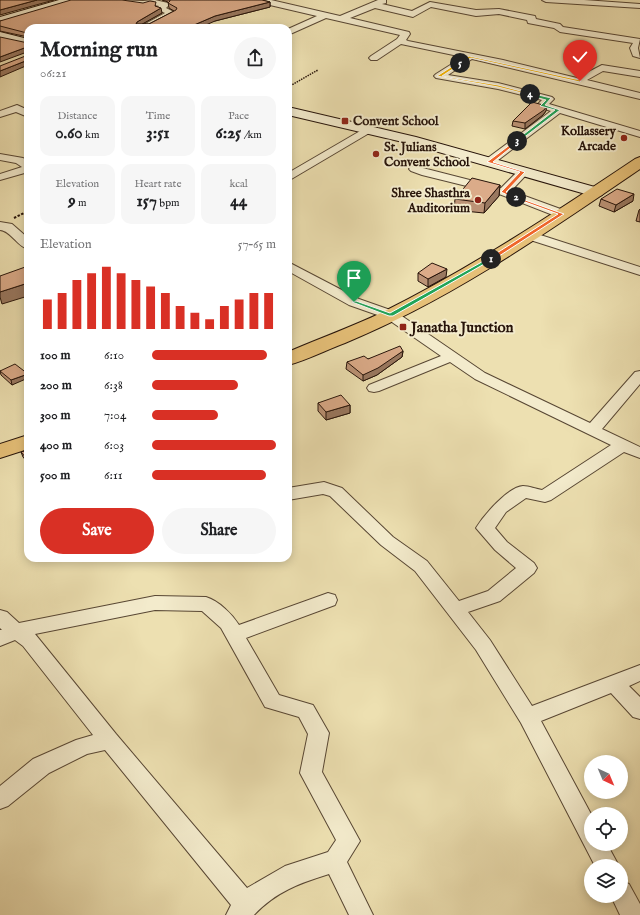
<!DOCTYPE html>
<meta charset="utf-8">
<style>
body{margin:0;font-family:"IM FELL English",serif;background:#f6f6f6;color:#202124;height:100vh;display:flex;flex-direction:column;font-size:15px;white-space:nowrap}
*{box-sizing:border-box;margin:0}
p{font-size:13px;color:#757577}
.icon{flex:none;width:22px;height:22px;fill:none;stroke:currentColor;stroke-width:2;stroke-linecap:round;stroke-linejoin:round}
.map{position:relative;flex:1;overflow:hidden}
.sheet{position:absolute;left:24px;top:24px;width:268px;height:538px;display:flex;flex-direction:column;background:#fff;border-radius:12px;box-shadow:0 2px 10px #0003}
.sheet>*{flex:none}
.needle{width:26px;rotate:136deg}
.buttons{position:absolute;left:584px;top:755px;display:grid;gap:8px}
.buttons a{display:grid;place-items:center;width:44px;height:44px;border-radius:50%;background:#fff;box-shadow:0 2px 10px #0003;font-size:20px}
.pin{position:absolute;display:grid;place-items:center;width:34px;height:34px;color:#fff;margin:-41px -17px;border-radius:50% 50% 50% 0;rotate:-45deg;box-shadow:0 0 4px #0007}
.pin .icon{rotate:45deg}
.km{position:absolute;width:20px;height:20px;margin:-10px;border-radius:50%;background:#222;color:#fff;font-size:11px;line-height:20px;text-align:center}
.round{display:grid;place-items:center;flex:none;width:42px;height:42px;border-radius:21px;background:#f6f6f6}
.overview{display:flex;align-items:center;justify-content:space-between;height:68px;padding:0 16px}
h1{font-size:22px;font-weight:800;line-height:30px}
.stats{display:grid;grid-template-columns:repeat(3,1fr);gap:6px;height:68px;padding:4px 16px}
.stats div{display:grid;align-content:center;border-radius:10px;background:#f6f6f6;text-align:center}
.stats b{font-size:17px;font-weight:800}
.stats small{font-size:11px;font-weight:400}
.stats p{font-size:11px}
.chart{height:112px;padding:8px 16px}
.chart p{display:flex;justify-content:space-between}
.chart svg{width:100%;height:72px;margin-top:4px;stroke:#d93025;stroke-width:6}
.button{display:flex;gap:8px;margin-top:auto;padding:8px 16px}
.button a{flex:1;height:46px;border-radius:24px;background:#d93025;color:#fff;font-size:16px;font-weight:800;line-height:46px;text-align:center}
.button a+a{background:#f6f6f6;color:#202124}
ul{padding:0 16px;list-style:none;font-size:13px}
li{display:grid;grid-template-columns:64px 48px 1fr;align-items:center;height:30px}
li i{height:10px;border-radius:5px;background:#d93025}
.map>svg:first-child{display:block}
</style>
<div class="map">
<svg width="640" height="915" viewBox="0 0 640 915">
<rect width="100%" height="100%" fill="#ede0b1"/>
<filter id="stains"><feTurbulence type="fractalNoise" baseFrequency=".005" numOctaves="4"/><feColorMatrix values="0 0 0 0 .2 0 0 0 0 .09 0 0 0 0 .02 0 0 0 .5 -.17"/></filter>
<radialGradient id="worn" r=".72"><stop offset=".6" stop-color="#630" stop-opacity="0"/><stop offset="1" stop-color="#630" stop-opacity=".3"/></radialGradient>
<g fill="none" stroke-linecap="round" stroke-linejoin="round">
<!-- street casing -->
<g stroke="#584734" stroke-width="2">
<path id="street" d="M110,0L143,1L155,0L168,3L169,5L166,8L176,13L149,28H138L165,13L156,9L159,6L150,4L144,6L114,2Z
M256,0H271L340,16L378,0H386V3L382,4L412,11L430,2L476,10L499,9L535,16L536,19L560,24L563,27L640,39L638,48L640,58L633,56L630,48L633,43L560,32L554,28L528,23L527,20L499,14L476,16L431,7L413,17L375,8L350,18L409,32L410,34L406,40L408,41L503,60L577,78L602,65L640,71V77L603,71L587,80L640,93V99L472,59L448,75L498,83L552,97L554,99L549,104L640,131V137L560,113L493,164H485L484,162L485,160L551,111L538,107L537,105L542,100L498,89L436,78L434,76L436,74L463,57L401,44L377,60H371L369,58L371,56L397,39L400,35L326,18L288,35V29L317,16L257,2Z
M542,0H584L640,4V8L546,2Z
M17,105L28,110V117L16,112L0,117V111Z
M367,127L371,128L372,130L371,132L288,181V173Z
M0,154L23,158L28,161V172L0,180V174L22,167L16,163L0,160Z
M415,166L501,188L519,170H527L529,172L527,174L511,191L566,211L568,214L566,217H558L499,194L422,175L411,171L409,169L411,167Z
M0,222L12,224L28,238V249C17,246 11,231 0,230Z
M528,231L640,267V275L524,238L522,235L524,232Z
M288,262L359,299L396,312L485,373L590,423L635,372L640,371V384L602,429L640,447V458L624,452L551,500L545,502L526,498L506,512L495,528L507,542L534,563L537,568L534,573L500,601L468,612L490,640L532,706L640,665V681L629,686L640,697V719L633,717L611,693L541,721L591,814V844H607L619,866H595L521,723L476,650L415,571L381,545L330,496L323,494L288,500V488L324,482L342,488L393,537L427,561L459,601L488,591L516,568L495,550L476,528C484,515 508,487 523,486C529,486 536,489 542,490L611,445L475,379L450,362L379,391L374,392L369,391L367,388L369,385L441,356L386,318L349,305L288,271Z
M328,593L335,595L337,600L335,605L246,638L279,695L313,705L329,733L322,772L360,841L347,862L373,915H349L329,874C300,883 275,892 254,915H226L231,905L105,750L87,754L49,773L8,806L0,809V786L33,759L76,740L93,735L23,646L15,640L0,646V630H2L0,628V610L7,612L19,623L155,596L206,597C219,601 232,614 239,625ZM155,610L202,611L221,628L265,707L299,717L308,734L300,773L336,840L328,852L285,866L247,888L116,734L35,634Z
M621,881L629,884L640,904V915H620L611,896H621Z"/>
</g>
<!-- secondary casing -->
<g stroke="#27140a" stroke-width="2">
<path id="secondary" d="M59,0H77L75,2L0,25V17Z
M0,32L28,39V47L0,40Z
M288,107L416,137L602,189L604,192L602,195L596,197L407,143L288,115Z"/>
</g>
<!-- primary casing -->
<g stroke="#27140a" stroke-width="2">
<path id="primary" d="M640,157V169C546,233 450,300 345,343C326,350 307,360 288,365V352C320,338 352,327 383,312C471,268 553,214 635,159Z
M28,435V449L0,458V444Z"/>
</g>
<!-- path-far1 -->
<path stroke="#27140a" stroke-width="1.5" stroke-dasharray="1.5 1" stroke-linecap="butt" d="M288,87L318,70"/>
<!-- path -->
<path stroke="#27140a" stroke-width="2" stroke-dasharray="2.5 1.5" stroke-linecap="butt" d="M14,218L28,211"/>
<!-- street -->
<use href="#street" fill="#f3ebcc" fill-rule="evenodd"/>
<!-- secondary -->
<use href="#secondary" fill="#f3ebcc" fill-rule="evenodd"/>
<!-- primary -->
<use href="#primary" fill="#e6c078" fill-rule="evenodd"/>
</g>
<!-- wall -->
<path fill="#bc9376" stroke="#27140a" d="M162,0H262L270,2V7L215,21L28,37L0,31V21L156,6L162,13L142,24H149L174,11L169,8L168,2Z
M546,111L543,115L525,129L512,126L513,121Z
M500,185L499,196L484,213L454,210L455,199Z
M601,199L633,201L614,212L599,206Z
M640,209V222L636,221L639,210Z
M418,273L446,277L428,287L418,281Z
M403,351L402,357L377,375L363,381L346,369L347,362L368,359Z
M0,371L28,374L12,385L1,375Z
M318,403L350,405V413L326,420L318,411Z
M28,450V463L23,457L21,452Z"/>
<!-- shaded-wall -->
<path fill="#997860" stroke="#27140a" d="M37,0H54L0,15V10Z
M270,2V7L215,21L199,28H187L215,16Z
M161,8L162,13L137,27L136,24L137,22Z
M27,47V52L0,62V57Z
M28,60V65L0,77V71Z
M547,106L546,111L543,115L525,129V123Z
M500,185L499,196L484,213L485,203Z
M634,194L633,201L614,212L616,205Z
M447,269L446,277L428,287V279Z
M28,283V296L2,304L0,297V292Z
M403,351L402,357L377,375L363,381V375Z
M28,374V378L12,385L11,380Z
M350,405V413L326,420V412Z"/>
<!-- building -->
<path fill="#dbab89" stroke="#27140a" d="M0,0H37L0,10Z
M71,0H122L143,3L150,1L156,2L155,6L161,8L137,22L136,24H149L176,10L177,8L168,3L170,1V0H262L270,2L215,16L187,28H28V42L27,33L0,26V21Z
M0,37L28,43V48L27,47L0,57Z
M28,55V60L0,71V66Z
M532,102L547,106L544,110L525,123L513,121Z
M472,178L500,185L485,203L455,199Z
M617,189L634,194L616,205L601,199Z
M432,263L447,269L428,279L418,273Z
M28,266V283L0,292V276Z
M400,346L403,351L378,368L363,375L347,362L364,356L368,359Z
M15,364L28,374L11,380L0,371Z
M341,395L350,405L326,412L318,403Z
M28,450V460L21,452Z"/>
<!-- split-1 -->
<path fill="#22a559" stroke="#fff" d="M489,258L493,259L393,316H389L352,302L356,301L390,313Z"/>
<!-- split-2 -->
<path fill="#f0652b" stroke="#fff" d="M514,196L564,214L493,260H489V258L558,214L514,198Z"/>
<!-- split-3 -->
<path fill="#f0652b" stroke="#fff" d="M515,141H519L493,162L525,172L506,192L517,196L516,199L501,192L520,172L487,162Z"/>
<!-- split-4 -->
<path fill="#22a559" stroke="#fff" d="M530,93L551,98L545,105L560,110L518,142H515V141L555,110L540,106L546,100L528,95Z"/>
<!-- split-5 -->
<path fill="#f5b400" stroke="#fff" d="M459,62L462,63L442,76L498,85L532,94L530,95L498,87L437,76Z"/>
<!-- split-6 -->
<path fill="#f5b400" stroke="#fff" d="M469,56L580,80L581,81L580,82L471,58L459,64V62Z"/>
<!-- markers -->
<g fill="#8f2418" stroke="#f3ebcc" stroke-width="1.5">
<rect x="341" y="117" width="8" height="8" rx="2"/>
<circle cx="624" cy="138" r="4"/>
<circle cx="376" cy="154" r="4"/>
<circle cx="478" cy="200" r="4"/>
<rect x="399" y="323" width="8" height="8" rx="2"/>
</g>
<g text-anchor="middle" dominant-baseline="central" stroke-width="4" stroke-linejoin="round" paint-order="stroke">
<!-- far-poi labels -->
<g font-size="13" font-weight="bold" fill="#27140a" stroke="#f3ebcc" text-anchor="start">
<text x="353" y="121">Convent School</text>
<text x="616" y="131" text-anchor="end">Kollassery<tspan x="616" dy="15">Arcade</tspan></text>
<text x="384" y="147">St. Julians<tspan x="384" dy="15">Convent School</tspan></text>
<text x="470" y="193" text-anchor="end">Shree Shasthra<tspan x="470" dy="15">Auditorium</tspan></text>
</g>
<!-- poi labels -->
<g font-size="15" font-weight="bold" fill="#27140a" stroke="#f3ebcc" text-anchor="start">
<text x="411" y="327">Janatha Junction</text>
</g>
</g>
<rect width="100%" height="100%" filter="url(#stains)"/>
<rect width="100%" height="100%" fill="url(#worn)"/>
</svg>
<div class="buttons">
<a><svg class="needle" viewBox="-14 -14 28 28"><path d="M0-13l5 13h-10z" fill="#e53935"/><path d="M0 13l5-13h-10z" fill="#757577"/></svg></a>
<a><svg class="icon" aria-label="locate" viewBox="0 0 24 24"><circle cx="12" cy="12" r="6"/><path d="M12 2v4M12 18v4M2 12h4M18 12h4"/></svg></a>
<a><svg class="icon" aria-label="layers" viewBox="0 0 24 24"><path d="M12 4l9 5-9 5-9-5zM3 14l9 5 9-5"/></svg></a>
</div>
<div class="pin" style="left:354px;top:302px;background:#1e9e55"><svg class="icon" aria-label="arrive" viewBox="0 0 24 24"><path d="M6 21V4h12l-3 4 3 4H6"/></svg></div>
<div class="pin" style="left:580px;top:81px;background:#d93025"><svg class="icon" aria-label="check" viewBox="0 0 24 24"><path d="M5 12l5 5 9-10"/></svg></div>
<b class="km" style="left:491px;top:259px">1</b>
<b class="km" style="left:516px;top:197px">2</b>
<b class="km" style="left:517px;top:141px">3</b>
<b class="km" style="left:530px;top:94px">4</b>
<b class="km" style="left:460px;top:63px">5</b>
<section class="sheet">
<div class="overview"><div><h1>Morning run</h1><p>06:21</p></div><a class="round"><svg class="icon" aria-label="share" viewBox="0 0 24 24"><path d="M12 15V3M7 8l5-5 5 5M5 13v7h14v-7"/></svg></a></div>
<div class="stats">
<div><p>Distance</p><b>0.60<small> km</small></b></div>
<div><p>Time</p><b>3:51</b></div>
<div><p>Pace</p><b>6:25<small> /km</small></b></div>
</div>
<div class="stats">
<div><p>Elevation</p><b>9<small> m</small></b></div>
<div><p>Heart rate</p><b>157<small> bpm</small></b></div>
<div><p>kcal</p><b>44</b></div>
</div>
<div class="chart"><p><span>Elevation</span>57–65 m</p>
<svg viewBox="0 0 160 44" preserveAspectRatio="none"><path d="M5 44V26M15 44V22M25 44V14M35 44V10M45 44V6M55 44V10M65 44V14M75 44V18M85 44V22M95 44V30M105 44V34M115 44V38M125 44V30M135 44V26M145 44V22M155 44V22"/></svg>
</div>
<ul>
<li><b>100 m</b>6:10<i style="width:93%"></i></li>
<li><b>200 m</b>6:38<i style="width:69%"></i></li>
<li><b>300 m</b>7:04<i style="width:53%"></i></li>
<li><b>400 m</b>6:03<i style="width:100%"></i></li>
<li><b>500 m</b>6:11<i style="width:92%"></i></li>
</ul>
<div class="button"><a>Save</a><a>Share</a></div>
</section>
</div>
